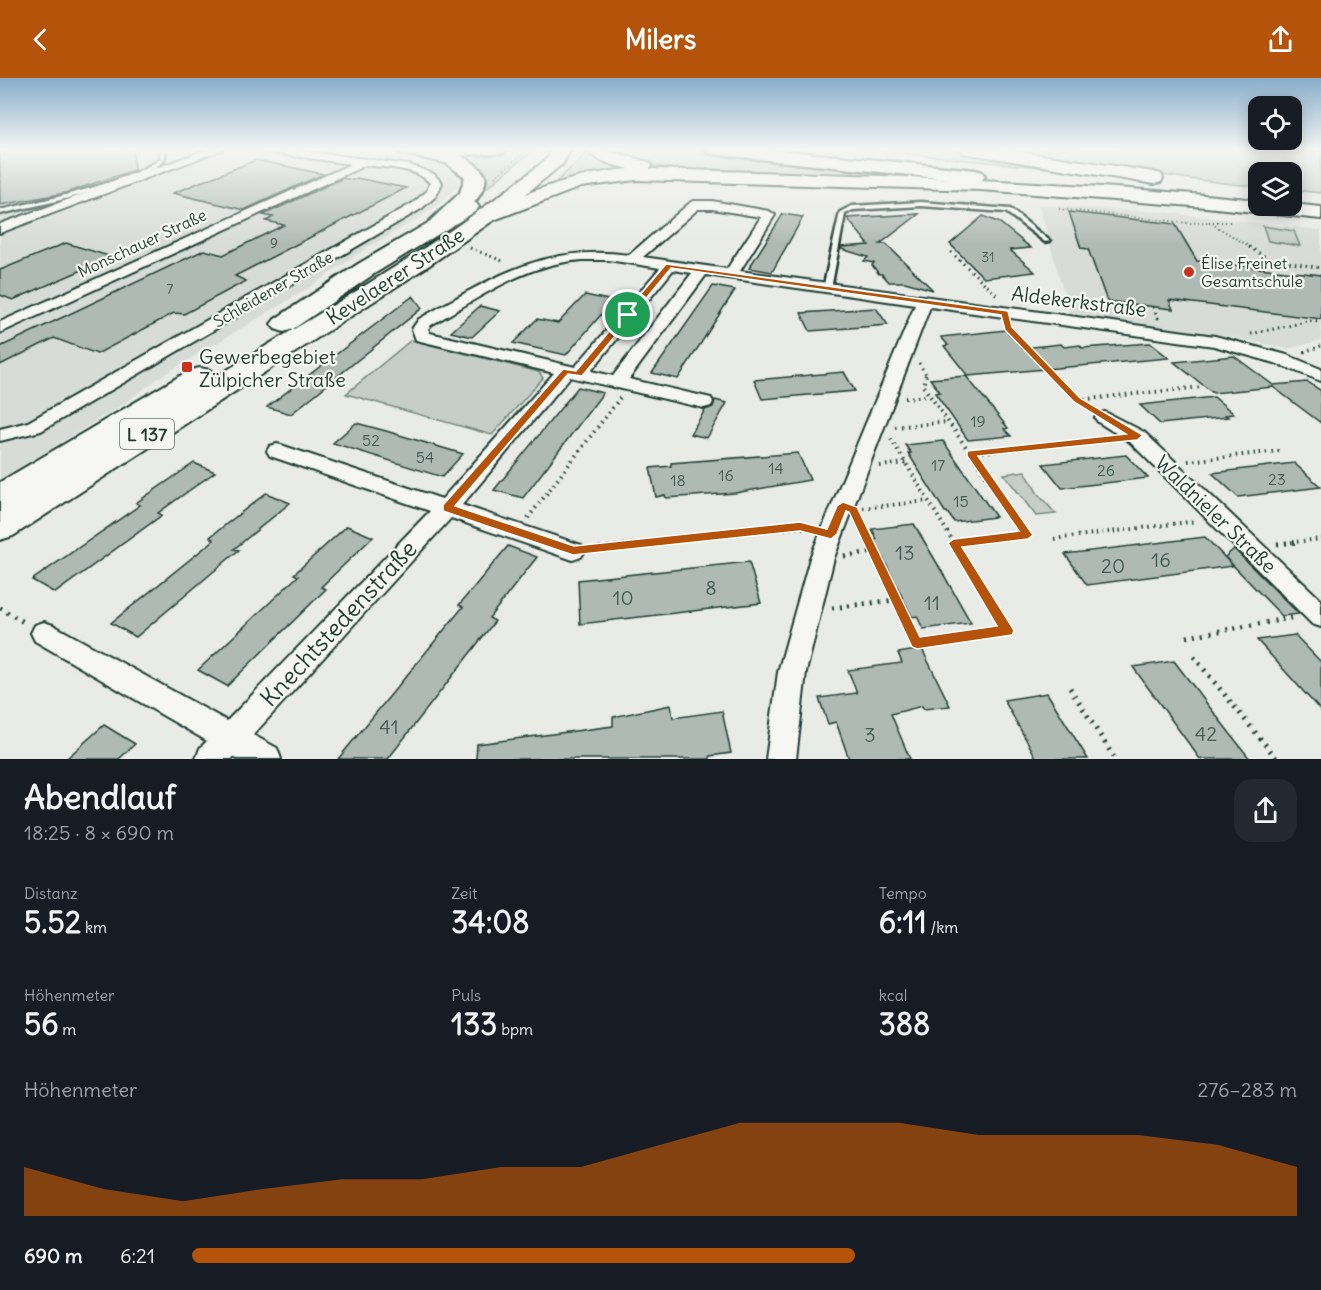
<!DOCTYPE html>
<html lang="de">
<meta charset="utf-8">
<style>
body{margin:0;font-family:Delius,sans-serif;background:#242831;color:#f1f3f6;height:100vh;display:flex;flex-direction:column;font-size:22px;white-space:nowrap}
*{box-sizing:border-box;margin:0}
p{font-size:20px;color:#9ea1a6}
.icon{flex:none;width:33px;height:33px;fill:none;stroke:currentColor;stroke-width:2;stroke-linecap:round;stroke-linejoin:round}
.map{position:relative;height:681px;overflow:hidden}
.side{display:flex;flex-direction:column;background:#171b24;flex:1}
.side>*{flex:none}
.fabs{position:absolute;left:1248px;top:18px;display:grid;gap:12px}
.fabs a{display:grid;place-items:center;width:54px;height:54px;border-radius:12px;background:#171b24;box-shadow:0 3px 15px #0003;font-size:30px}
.pin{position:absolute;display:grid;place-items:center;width:51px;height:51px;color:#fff;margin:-26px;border:3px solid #fff;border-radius:50%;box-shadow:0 2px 6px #0007}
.round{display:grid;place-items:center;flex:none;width:63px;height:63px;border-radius:18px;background:#242831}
.head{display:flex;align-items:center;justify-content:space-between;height:102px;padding:0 24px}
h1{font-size:33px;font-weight:800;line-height:45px}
.stats{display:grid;grid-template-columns:repeat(3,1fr);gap:9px;height:102px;padding:6px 24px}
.stats div{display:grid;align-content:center}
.stats b{font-size:30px;font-weight:800}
.stats small{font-size:16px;font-weight:400}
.stats p{font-size:16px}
.chart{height:168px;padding:12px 24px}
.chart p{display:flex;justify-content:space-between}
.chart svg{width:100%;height:108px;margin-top:6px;fill:#b45309;opacity:.7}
ul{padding:0 24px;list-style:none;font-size:20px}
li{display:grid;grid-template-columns:96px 72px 1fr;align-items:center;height:45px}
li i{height:15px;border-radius:8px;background:#b45309}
header{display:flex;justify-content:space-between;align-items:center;height:78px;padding:0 24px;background:#b45309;color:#fff;font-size:27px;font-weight:800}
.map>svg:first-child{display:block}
</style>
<header><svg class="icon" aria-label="back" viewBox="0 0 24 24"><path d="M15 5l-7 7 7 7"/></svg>Milers<svg class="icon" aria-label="share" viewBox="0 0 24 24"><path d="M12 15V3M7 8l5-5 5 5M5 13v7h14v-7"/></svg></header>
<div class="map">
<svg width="1321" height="681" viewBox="0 0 1321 681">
<rect width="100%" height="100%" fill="#e9ebe7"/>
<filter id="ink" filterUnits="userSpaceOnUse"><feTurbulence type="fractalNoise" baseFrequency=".0167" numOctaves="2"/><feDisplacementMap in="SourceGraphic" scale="12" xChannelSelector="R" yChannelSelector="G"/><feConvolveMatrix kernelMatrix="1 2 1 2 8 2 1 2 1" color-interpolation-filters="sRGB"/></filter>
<g filter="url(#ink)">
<!-- built -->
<path fill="#d8dcd8" d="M0,71H321L442,87L455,97L460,106L442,124L416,142L368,169L307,211L160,299L122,327L0,402Z
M1039,127L1163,134L1321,152V262L1288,271L1233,259L1070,237Z"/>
<!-- green -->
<path fill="#c7cec9" stroke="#73867e" stroke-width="1.5" d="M534,71L482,114L477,113L450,76Z
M604,71H651L932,99C881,98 830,97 780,96C721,94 657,98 604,71Z
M861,71H947L1097,95Z
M996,71H1321V115L1292,112V94H1258V109L1190,101Z
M588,74C599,88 624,90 640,94L554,106Z
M1263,148L1294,153L1300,168L1268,163Z
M411,262L539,294L543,300L492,357L346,316Z
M1025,393L1038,416L1056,436L1036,438L1004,396Z"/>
<!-- building -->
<path fill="#b0bab5" stroke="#1f3d34" stroke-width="1.5" d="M0,71H133L134,92L65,115L0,127Z
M256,82L323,96L244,132L173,115Z
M343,100L352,102L357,100L406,110L235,198L246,203L184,236L174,235L97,276L54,260L0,287V269L204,172L223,177L284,147L266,143L273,139L263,137Z
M1069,134L1175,146L1197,183L1321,197V241L1169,222L1173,231L1107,223L1088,171L1081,170Z
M783,136L803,139L772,194L749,190Z
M919,136L880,166H886L933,212L905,204H889L882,196H879L872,187L874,185L864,183L868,179L841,171V169L869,167L847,140Z
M983,138L1000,145L1031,170L1010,172L1035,194L984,200L950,166Z
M66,165L112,179L13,222L0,217V192Z
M713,208L735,212L678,301L652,295Z
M585,217L613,223L566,277L513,265L537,241L558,245Z
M413,218L422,230L291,336L267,329Z
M480,228L500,233L472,259L451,254Z
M876,230L888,247L810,253L801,235Z
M1006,252L1023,270L1061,266L1064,269L1080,267L1082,270L1150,265L1169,280L968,298L944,268L948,267L941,259Z
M1234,278L1273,307L1308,304L1321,313V345L1273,309L1213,315L1174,284Z
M844,294L855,313L762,321L754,302Z
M966,298L1008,350L1004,351L1011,358L968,362L935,315L940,314L930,301Z
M578,309L603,315L523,420L494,412Z
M1214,319L1234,336L1225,337L1228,339L1160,346L1140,327Z
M715,322L727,325L707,360L690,356L705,332L713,329Z
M356,345L386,353L463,376L442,399L333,365Z
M943,363L968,399L996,439L954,444L947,434H945L908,375H911L905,367Z
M798,375L810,402L735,415L666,420L665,417L656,419L650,390L671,388V385Z
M1126,377L1148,400L1062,410L1043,386Z
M194,385L215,394L158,435L162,437L55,515L32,502L140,427L136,425Z
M1294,385L1321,409L1238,419L1212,395Z
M266,415L290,425L234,471L239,472L136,559L111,545L214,462L210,459Z
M914,446L941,492L971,545L923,551L917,538L912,539L874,462L877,461L872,451Z
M347,448L373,459L321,509L326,511L227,608L198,592L298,498L294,496Z
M1205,459L1233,488L1087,507L1065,476Z
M508,468L537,479L489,540L495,543L388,681H338L463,529L459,527Z
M1234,471L1299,536L1282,538L1225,479Z
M749,484L761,525L580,546L578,502Z
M1295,557L1321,584V633L1257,562Z
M922,571L950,628L924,631L922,628L891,636L910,681H849L836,644L828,646L819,620L857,615L848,592L902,585L898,575Z
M1174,583L1194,609L1250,681H1200L1133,589Z
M1047,615L1065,644L1088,681H1037L1004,622Z
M671,627L673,640L722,633L731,675L710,678V681H476L477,666L613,648V639Z
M104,647L135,666L119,681H66Z"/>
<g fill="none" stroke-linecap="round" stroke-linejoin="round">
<!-- service casing -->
<g stroke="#1f3d34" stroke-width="5">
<path id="service" d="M161,71H165C166,76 166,80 162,84C154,92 140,96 129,101C88,117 44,126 0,136V132C35,124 70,117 104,106C124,99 143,93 160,81Z
M921,124L1010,131L1050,163L1045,164L1006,134L921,128L853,132L845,136L831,211L829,212H825L823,211L840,134L852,128Z"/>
</g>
<!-- minor casing -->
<g stroke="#1f3d34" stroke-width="4">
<path id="minor" d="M209,71H224L0,155V146Z
M261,71H289L410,87L434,96L442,105L436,118L421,131L41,353L0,363V351L28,344L413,125L427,113L430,105C416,89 385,90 366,87L0,255V244L351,86L266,74Z
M695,123H712L769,133L775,137L740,193L1215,258L1287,277L1321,291V303L1275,285L1214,268L930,229L834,480L806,594L796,681H766L778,594L810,480L915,227L706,197L629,301L711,320L713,324L711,328L704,330L570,299L462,427L581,467L585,473L581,479L573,482L451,440L253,657L277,670L281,681H237L233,679L232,681H196L200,670L207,663L35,563L31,555L35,547L44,544L53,547L227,643L430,433L270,378L267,373L270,368L277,366L284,368L442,421L554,295L416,262L412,251L419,241C490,201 544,165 629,177L691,124ZM698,131H712L761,139L727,191L643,179ZM583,182H608L660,190L575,289L430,255L428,251L431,247C479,220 526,185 583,182ZM673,192L692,195L613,298L591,293Z
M1105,334L1144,354L1321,522V549L1312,546L1130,364L1098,344L1095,340L1098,336Z"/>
</g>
<!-- primary casing -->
<g stroke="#1f3d34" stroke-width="4">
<path id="primary" d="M555,78L561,79L564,83L561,87L498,139L431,186L13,458L0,462V404L190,292L200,290L210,292L214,298L211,302C326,230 445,165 549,79Z
M469,123L476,125L479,129L476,133L374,196L293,251L284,254L275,251L271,246L275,241L358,186L462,125Z"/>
</g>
<!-- trunk casing -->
<g stroke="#1f3d34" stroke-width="4">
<path id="trunk" d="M585,71C608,70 628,79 649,84L652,88L650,91C853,97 1056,101 1258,122V128H1292V126L1321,129V141L1206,129L981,112L636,102L581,109L486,145L479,143L476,139L479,135C528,114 576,95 630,91C616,88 595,83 585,71Z
M960,71H1002L1154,94L1161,96L1163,100L1161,104L1154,106L969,76L963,75Z"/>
</g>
<!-- motorway casing -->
<g stroke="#1f3d34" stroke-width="5">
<path id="motorway" d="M396,71H506L503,75L459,77C467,81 481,88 485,98C489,113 459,144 446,149C441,151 437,150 432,149L429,144L460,115L465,99L446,85L399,75Z
M552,71H570L562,87H548L546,83Z
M705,71H766L975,92L982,94L985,98L982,102L975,104L714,76L708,75Z"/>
</g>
<!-- path-far3 -->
<path stroke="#1f3d34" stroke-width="2" stroke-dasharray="1 3" stroke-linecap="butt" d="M495,99L528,71
M1059,131L1189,145L1209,144
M1230,144H1209L1252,170"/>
<!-- path-far2 -->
<path stroke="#1f3d34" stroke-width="3" stroke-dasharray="1.5 4" stroke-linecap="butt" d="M1249,169L1269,181L1321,190
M470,170L505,184
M951,174L997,217
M1153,229L1158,240L1155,239
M1008,249L1055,298
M1251,256L1310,243L1321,244
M1304,274L1321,268
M919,285L927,298"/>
<!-- path-far1 -->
<path stroke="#1f3d34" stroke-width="4" stroke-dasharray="1.5 4.5" stroke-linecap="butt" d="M926,297L923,308L1028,457L954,465
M1053,297L1077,322L1092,331
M905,320L929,318
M1078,322L1202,309
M895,349L947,344
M891,361L954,465
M971,375L1107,362
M1188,383L1279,373
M880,388L906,385
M863,430L928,423
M528,440L620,320
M858,442L869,465
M1054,461L1196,443
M647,465L800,449L813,452
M1285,465L1321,461"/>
<!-- path -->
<path stroke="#1f3d34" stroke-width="5" stroke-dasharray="2 6" stroke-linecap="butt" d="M868,464L917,565L1007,553L953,464
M954,465L967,464
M1277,466L1298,464
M591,471L661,464
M844,478L873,474
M0,530L27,546
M832,530L896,522
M1187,559L1291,540
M1194,579L1277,681
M1070,610L1115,681"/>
<!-- service -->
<use href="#service" fill="#f6f6f2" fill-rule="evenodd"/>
<!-- minor -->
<use href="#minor" fill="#f6f6f2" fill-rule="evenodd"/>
<!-- primary -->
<use href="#primary" fill="#f6f6f2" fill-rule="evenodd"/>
<!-- trunk -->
<use href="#trunk" fill="#f6f6f2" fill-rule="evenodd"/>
<!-- motorway -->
<use href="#motorway" fill="#f6f6f2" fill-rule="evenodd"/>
</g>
</g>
<!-- sky -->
<linearGradient id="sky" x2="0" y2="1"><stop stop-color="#88aecb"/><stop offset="0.43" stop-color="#f5f6f4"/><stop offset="1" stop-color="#f5f6f4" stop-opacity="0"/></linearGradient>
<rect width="1321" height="166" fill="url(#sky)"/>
<!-- route -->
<path fill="#b45309" stroke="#fff" stroke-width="1.5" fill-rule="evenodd" d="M666,186L1008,233L1012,249L1080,320L1141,356L1142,358L1137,362L978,378L1033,457L1028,461L962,469L1012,549L1014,553L1012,557L917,571L912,569L849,434L846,433L837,456L831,461L800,453L573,477L443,433V427L563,291L576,293ZM671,190L1001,237L1005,252L1074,324L1126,356L967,373V378L1019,453L954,461L948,465L997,548L920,559L857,429L843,424L837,428L827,451L800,444L574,468L455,428L568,296L582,298Z"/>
<!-- markers -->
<g fill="#c8321e" stroke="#f6f6f2" stroke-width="2">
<circle cx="1189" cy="194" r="6"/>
<rect x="181" y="283" width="12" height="12" rx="3"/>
</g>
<g text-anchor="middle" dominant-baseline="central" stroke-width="4.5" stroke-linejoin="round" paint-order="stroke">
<!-- far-number labels -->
<g font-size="14" fill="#435c54">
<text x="274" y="165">9</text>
<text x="988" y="179">31</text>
<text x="170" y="211">7</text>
</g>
<!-- far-street labels -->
<g font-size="16" fill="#1f3d34" stroke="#f6f6f2">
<text transform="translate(142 165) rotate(-25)">Monschauer Straße</text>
<text transform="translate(273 211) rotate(-30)">Schleidener Straße</text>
</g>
<!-- far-poi labels -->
<g font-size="16" fill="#1f3d34" stroke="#f6f6f2" text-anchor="start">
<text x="1201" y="185">Élise Freinet<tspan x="1201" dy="18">Gesamtschule</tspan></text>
</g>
<!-- number labels -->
<g font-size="16" fill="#435c54">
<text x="978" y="343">19</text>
<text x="371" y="362">52</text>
<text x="425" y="379">54</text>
<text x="938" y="387">17</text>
<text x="776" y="390">14</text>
<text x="1106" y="392">26</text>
<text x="726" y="397">16</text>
<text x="1277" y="401">23</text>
<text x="678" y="402">18</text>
<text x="961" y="423">15</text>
</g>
<!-- shield labels -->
<rect fill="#f6f6f2" stroke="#60746d" stroke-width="1.5" x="120" y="341" width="54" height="30" rx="4.5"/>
<g font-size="18" font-weight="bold" fill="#1f3d34">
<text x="147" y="356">L 137</text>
</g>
<!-- street labels -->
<g font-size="20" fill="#1f3d34" stroke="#f6f6f2">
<text transform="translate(395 198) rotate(-33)">Kevelaerer Straße</text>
<text transform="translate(1079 223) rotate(7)">Aldekerkstraße</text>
<text transform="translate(1216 436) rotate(44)">Waldnieler Straße</text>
</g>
<!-- poi labels -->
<g font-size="20" fill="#1f3d34" stroke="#f6f6f2" text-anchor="start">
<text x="199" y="278">Gewerbegebiet<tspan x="199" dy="23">Zülpicher Straße</tspan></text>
</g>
<!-- near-number labels -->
<g font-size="20" fill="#435c54">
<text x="905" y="474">13</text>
<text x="1161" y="481">16</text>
<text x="1113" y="487">20</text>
<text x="711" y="509">8</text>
<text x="623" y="519">10</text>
<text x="932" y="524">11</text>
<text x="389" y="648">41</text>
<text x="1206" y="655">42</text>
<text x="870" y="656">3</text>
</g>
<!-- near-street labels -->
<g font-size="24" fill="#1f3d34" stroke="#f6f6f2">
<text transform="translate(338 545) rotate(-47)">Knechtstedenstraße</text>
</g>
</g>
</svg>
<div class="fabs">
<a><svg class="icon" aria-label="locate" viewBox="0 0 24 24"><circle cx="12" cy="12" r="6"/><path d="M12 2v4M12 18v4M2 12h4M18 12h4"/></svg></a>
<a><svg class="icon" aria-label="layers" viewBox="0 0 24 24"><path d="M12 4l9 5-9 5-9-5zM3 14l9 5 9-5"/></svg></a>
</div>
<div class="pin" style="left:628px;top:237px;background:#1e9e55"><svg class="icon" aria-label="arrive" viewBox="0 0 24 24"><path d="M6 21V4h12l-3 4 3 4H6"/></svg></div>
</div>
<section class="side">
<div class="head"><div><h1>Abendlauf</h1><p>18:25 · 8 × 690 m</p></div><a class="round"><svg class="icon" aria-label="share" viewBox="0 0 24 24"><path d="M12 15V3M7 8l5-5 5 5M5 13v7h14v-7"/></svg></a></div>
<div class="stats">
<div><p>Distanz</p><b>5.52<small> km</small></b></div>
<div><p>Zeit</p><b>34:08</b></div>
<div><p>Tempo</p><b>6:11<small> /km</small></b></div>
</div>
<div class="stats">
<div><p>Höhenmeter</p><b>56<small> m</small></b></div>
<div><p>Puls</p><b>133<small> bpm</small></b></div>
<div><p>kcal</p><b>388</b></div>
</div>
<div class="chart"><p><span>Höhenmeter</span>276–283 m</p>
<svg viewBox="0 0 160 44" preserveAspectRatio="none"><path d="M0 44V24L10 33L20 38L30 33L40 29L50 29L60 24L70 24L80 15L90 6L100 6L110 6L120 11L130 11L140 11L150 15L160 24V44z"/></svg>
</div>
<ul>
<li><b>690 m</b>6:21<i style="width:60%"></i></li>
</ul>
</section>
